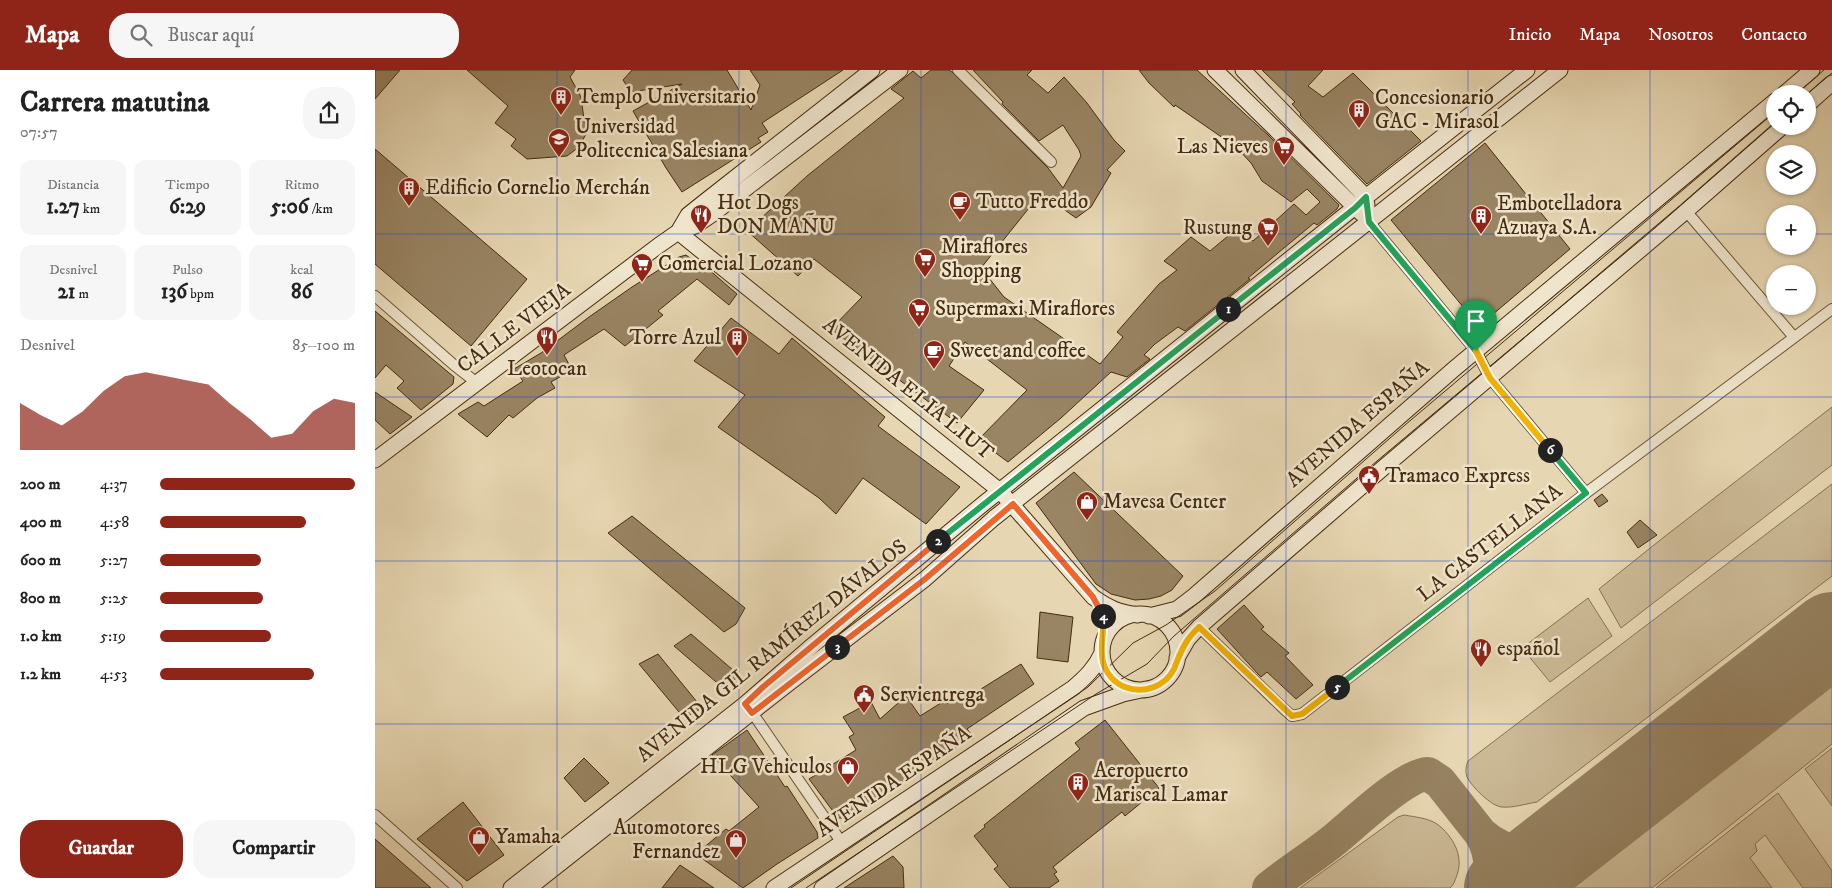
<!DOCTYPE html>
<html lang="es">
<meta charset="utf-8">
<style>
body{margin:0;font-family:"IM FELL DW Pica",serif;background:#f6f6f6;color:#222;height:100vh;display:flex;flex-direction:column;font-size:19px;white-space:nowrap}
*{box-sizing:border-box;margin:0}
p{font-size:16px;color:#767676}
.icon{flex:none;width:28px;height:28px;fill:none;stroke:currentColor;stroke-width:2;stroke-linecap:round;stroke-linejoin:round}
.map{position:relative;flex:1;overflow:hidden}
.side{display:flex;flex-direction:column;background:#fff;width:375px}
.side>*{flex:none}
.fabs{position:absolute;left:1391px;top:15px;display:grid;gap:10px}
.fabs a{display:grid;place-items:center;width:50px;height:50px;border-radius:50%;background:#fff;box-shadow:0 1px 4px #0004;font-size:25px}
.pin{position:absolute;display:grid;place-items:center;width:42px;height:42px;color:#fff;margin:-51px -21px;border-radius:50% 50% 50% 0;rotate:-45deg;box-shadow:0 0 5px #0007}
.pin .icon{rotate:45deg}
.km{position:absolute;width:25px;height:25px;margin:-12px;border-radius:50%;background:#222;color:#fff;font-size:14px;line-height:25px;text-align:center}
.round{display:grid;place-items:center;flex:none;width:52px;height:52px;border-radius:20px;background:#f6f6f6}
.head{display:flex;align-items:center;justify-content:space-between;height:85px;padding:0 20px}
h1{font-size:28px;font-weight:700;line-height:38px}
.metrics{display:grid;grid-template-columns:repeat(3,1fr);gap:8px;height:85px;padding:5px 20px}
.metrics div{display:grid;align-content:center;border-radius:12px;background:#f6f6f6;text-align:center}
.metrics b{font-size:21px;font-weight:700}
.metrics small{font-size:14px;font-weight:400}
.metrics p{font-size:14px}
.chart{height:140px;padding:10px 20px}
.chart p{display:flex;justify-content:space-between}
.chart svg{width:100%;height:90px;margin-top:5px;fill:#8f2418;opacity:.7}
.cta{display:flex;gap:10px;margin-top:auto;padding:10px 20px}
.cta a{flex:1;height:58px;border-radius:20px;background:#8f2418;color:#fff;font-size:20px;font-weight:700;line-height:58px;text-align:center}
.cta a+a{background:#f6f6f6;color:#222}
ul{padding:0 20px;list-style:none;font-size:16px}
li{display:grid;grid-template-columns:80px 60px 1fr;align-items:center;height:38px}
li i{height:12px;border-radius:6px;background:#8f2418}
header{display:flex;align-items:center;gap:30px;box-sizing:border-box;height:70px;padding:0 25px;background:#8f2418;color:#fff}
header strong{font-size:24px}
nav{display:flex;gap:28px;margin-inline-start:auto;font-size:18px}
.search{width:350px;height:45px;background:#f6f6f6;display:flex;align-items:center;gap:12px;box-sizing:border-box;padding:0 18px;border-radius:20px;color:#767676;font-size:19px}
main{display:flex;flex:1;min-height:0}
.map>svg:first-child{display:block}
</style>
<header>
<strong>Mapa</strong>
<div class="search"><svg class="icon" aria-label="search" viewBox="0 0 24 24"><circle cx="10" cy="10" r="6"/><path d="M15 15l6 6"/></svg>Buscar aquí</div>
<nav><a>Inicio</a><a>Mapa</a><a>Nosotros</a><a>Contacto</a></nav>
</header>
<main>
<section class="side">
<div class="head"><div><h1>Carrera matutina</h1><p>07:57</p></div><a class="round"><svg class="icon" aria-label="share" viewBox="0 0 24 24"><path d="M12 15V3M7 8l5-5 5 5M5 13v7h14v-7"/></svg></a></div>
<div class="metrics">
<div><p>Distancia</p><b>1.27<small> km</small></b></div>
<div><p>Tiempo</p><b>6:29</b></div>
<div><p>Ritmo</p><b>5:06<small> /km</small></b></div>
</div>
<div class="metrics">
<div><p>Desnivel</p><b>21<small> m</small></b></div>
<div><p>Pulso</p><b>136<small> bpm</small></b></div>
<div><p>kcal</p><b>86</b></div>
</div>
<div class="chart"><p><span>Desnivel</span>85–100 m</p>
<svg viewBox="0 0 160 44" preserveAspectRatio="none"><path d="M0 44V21L10 27L20 32L30 25L40 15L50 8L60 6L70 8L80 10L90 12L100 21L110 29L120 38L130 36L140 25L150 19L160 21V44z"/></svg>
</div>
<ul>
<li><b>200 m</b>4:37<i style="width:100%"></i></li>
<li><b>400 m</b>4:58<i style="width:75%"></i></li>
<li><b>600 m</b>5:27<i style="width:52%"></i></li>
<li><b>800 m</b>5:25<i style="width:53%"></i></li>
<li><b>1.0 km</b>5:19<i style="width:57%"></i></li>
<li><b>1.2 km</b>4:53<i style="width:79%"></i></li>
</ul>
<div class="cta"><a>Guardar</a><a>Compartir</a></div>
</section>
<div class="map">
<svg width="1457" height="818" viewBox="0 0 1457 818">
<rect width="100%" height="100%" fill="#e6d6b1"/>
<filter id="stains"><feTurbulence type="fractalNoise" baseFrequency=".004" numOctaves="4"/><feColorMatrix values="0 0 0 0 .2 0 0 0 0 .09 0 0 0 0 .02 0 0 0 .5 -.17"/></filter>
<radialGradient id="worn" r=".72"><stop offset=".6" stop-color="#630" stop-opacity="0"/><stop offset="1" stop-color="#630" stop-opacity=".3"/></radialGradient>
<!-- green -->
<path fill="#cbb995" stroke="#887252" d="M1457,337V395L1246,558L1224,519L1289,467Z
M1457,414V506L1162,732C1150,734 1138,738 1127,737C1117,737 1096,716 1092,707C1090,701 1091,696 1093,691Z
M1213,528L1237,566L1175,612L1147,578Z
M1457,612V674L1277,818H1192Z
M1457,678V736L1430,699Z
M1403,723L1457,801V818H1428L1390,765L1380,774L1382,781L1375,788L1397,818H1281Z
M1029,745C1040,747 1053,748 1062,754C1078,766 1089,786 1082,805C1080,810 1079,815 1075,818H925L1023,747Z"/>
<g fill="none" stroke-linecap="round" stroke-linejoin="round">
<!-- taxiway -->
<path stroke="#968160" stroke-width="34" d="M1106,764C1135,790 1166,786 1197,767
M894,818C915,801 938,787 959,770C979,754 1029,705 1053,704L1065,712L1106,764C1116,781 1118,800 1112,818"/>
<!-- runway -->
<path stroke="#968160" stroke-width="84" d="M1131,818L1457,564"/>
</g>
<!-- building -->
<path fill="#998463" stroke="#462c0e" d="M0,0H25L0,29Z
M92,0H200L195,7L206,27L211,64L204,77L192,86L152,89L136,76L141,69L120,53L133,36Z
M257,0H352L376,40L385,15L375,0H468L387,53L393,62L383,68L386,72L307,122L291,98L258,41L307,14L256,22L248,10Z
M556,0H574L577,2L673,98L688,118L706,86L704,80L688,55L664,71L627,34L628,32L598,0H657L652,5L673,23L689,7L712,33L739,70L750,81L732,100L736,103L716,137L701,148L666,123L606,198L629,227L725,294L748,267L742,262L784,214L802,200L789,191L816,167L835,181L859,161L878,171L919,134L931,145L945,132L932,119L916,132L887,111L876,93L861,77L800,35L799,37L774,13L764,0H822L893,65L964,135L962,139L942,155L939,153L873,208L875,209L810,261L803,257L780,274L769,285L775,289L752,307L736,302L686,348L633,392L603,370L652,320L590,272L574,296L609,320L582,353L456,259L487,227L439,189L423,206L372,161L432,106L529,28L516,19L538,1L546,8Z
M887,0H948L933,16L948,27L978,3L1046,71L992,114L925,45L926,44L917,34L920,32Z
M1110,73L1195,179L1104,256L1016,150Z
M0,79L152,209L96,276L0,194Z
M311,185L331,200L332,198L362,224L354,235L322,209L283,241L288,245L250,276L229,259L189,285L197,300L176,312L180,318L162,328L138,348L134,345L112,367L83,344L103,332L109,336L148,311L139,299L166,283L214,247L257,217L304,187Z
M0,241L79,307L78,314L46,340L22,318L29,311L11,295L0,308Z
M356,248L404,284L417,268L510,347L503,356L585,417L551,454L488,408L461,444L444,428L343,357L370,325L319,291Z
M0,322L37,347L15,364L0,350Z
M699,402L808,506L797,520L786,526L774,529L760,530L736,524L721,514L661,433Z
M1227,424L1233,431L1224,437L1219,430Z
M257,446L370,538L361,554L349,562L233,463Z
M1265,450L1282,465L1263,478L1252,462Z
M869,535L889,557L886,559L914,583L910,586L938,615L921,629L892,602L886,607L883,604L842,559Z
M665,542L698,547L693,592L662,588Z
M316,564L365,606L347,617L299,576Z
M283,584L287,589L327,638L309,648L264,594Z
M646,594L659,614L592,659L599,668L571,682L475,748H463L434,709L481,680L474,667L479,664L468,647L496,632L505,649L531,626L545,646L569,631L571,634L596,622L598,624Z
M730,650L784,718L750,746L747,742L678,797L682,802L679,804L684,811L674,818H635L619,799L623,796L599,766L610,757L609,755L705,679L700,673Z
M372,660L410,717L412,716L442,762L443,768L402,794L368,818L321,784L351,759L354,761L384,737L337,685Z
M209,688L234,713L210,732L189,708Z
M88,732L129,785L92,811L42,769Z
M0,769L56,818H0Z
M518,786L528,797L529,818H469Z
M305,795L339,818H287Z"/>
<g fill="none" stroke-linecap="round" stroke-linejoin="round">
<!-- street casing -->
<g stroke="#6e5637" stroke-width="12">
<path id="street" d="M583,0L676,92
M1311,141L1418,266
M994,152L1101,281L1115,308L1211,423
M0,226L79,295L102,313
M824,557L909,639L917,646L927,644L1211,423L1457,239
M374,638L467,773
M0,745L82,818"/>
</g>
<!-- secondary casing -->
<g stroke="#462c0e" stroke-width="17">
<path id="secondary" d="M840,0L987,144
M868,0L991,127L992,136
M1409,24L1437,0
M1432,35L1457,13
M303,162L625,421L718,527C735,539 744,542 763,545
M303,162L313,145L328,133L497,0
M0,390L283,176L303,162L320,156L339,143L525,0
M727 582a38 38 0 1 1 76 0a38 38 0 1 1-76 0Z
M774,546L802,539L819,526L1079,299L1400,31
M802,588L813,569L824,557L1008,398L1311,141L1408,56
M136,818L369,635L438,575L608,434L980,137L991,127L1152,0
M154,818L414,613L550,509L619,448L1185,0
M399,818L698,618C711,607 720,598 727,583
M447,818L709,638L748,624L771,619"/>
</g>
<!-- street -->
<use href="#street" stroke="#efe4cc" stroke-width="10"/>
<!-- secondary -->
<use href="#secondary" stroke="#efe4cc" stroke-width="15"/>
<!-- tram -->
<path stroke="#462c0e" stroke-width="1" d="M1421,24L1449,0
M1432,24L1457,3
M416,818L713,617L758,573L791,555L840,521L1030,355L1400,42
M431,818L721,624L772,594L799,566L996,396L1280,158L1400,53"/>
</g>
<g fill="none" stroke-linecap="round" stroke-linejoin="round">
<!-- split-1 casing -->
<g stroke="#fff" stroke-width="10">
<path id="split-1" d="M853,239L980,138L991,127L994,152L1101,281"/>
</g>
<!-- split-2 casing -->
<g stroke="#fff" stroke-width="10">
<path id="split-2" d="M563,471L853,239"/>
</g>
<!-- split-3 casing -->
<g stroke="#fff" stroke-width="10">
<path id="split-3" d="M462,577L377,643L370,634L388,617L563,471"/>
</g>
<!-- split-4 casing -->
<g stroke="#fff" stroke-width="10">
<path id="split-4" d="M462,577L550,509L638,434L718,527L728,546"/>
</g>
<!-- split-5 casing -->
<g stroke="#fff" stroke-width="10">
<path id="split-5" d="M728,546C730,561 724,577 728,592C731,603 739,613 750,617C768,624 790,617 799,599C803,589 806,580 812,571C815,566 820,561 824,557L917,646L927,644L962,617"/>
</g>
<!-- split-6 casing -->
<g stroke="#fff" stroke-width="10">
<path id="split-6" d="M962,617L1211,423L1175,380"/>
</g>
<!-- split-7 casing -->
<g stroke="#fff" stroke-width="10">
<path id="split-7" d="M1101,281L1115,308L1175,380"/>
</g>
<!-- split-1 -->
<use href="#split-1" stroke="#22a559" stroke-width="6"/>
<!-- split-2 -->
<use href="#split-2" stroke="#22a559" stroke-width="6"/>
<!-- split-3 -->
<use href="#split-3" stroke="#f0652b" stroke-width="6"/>
<!-- split-4 -->
<use href="#split-4" stroke="#f0652b" stroke-width="6"/>
<!-- split-5 -->
<use href="#split-5" stroke="#f5b400" stroke-width="6"/>
<!-- split-6 -->
<use href="#split-6" stroke="#22a559" stroke-width="6"/>
<!-- split-7 -->
<use href="#split-7" stroke="#f5b400" stroke-width="6"/>
</g>
<!-- grid -->
<path fill="none" stroke="#1d4ed8" stroke-width="1" stroke-opacity="0.55" d="M182,0V818M364,0V818M546,0V818M728,0V818M911,0V818M1093,0V818M1275,0V818M0,164H1400M1432,164H1457M0,327H1457M0,491H1457M0,654H1457"/>
<!-- icons -->
<defs>
<g id="building-pin" transform="scale(1.125)"><path d="M0 17L-7.5 6A9.5 9.5 0 1 1 7.5 6Z" fill="#8f2418" stroke="#efe4cc"/><path d="M-4-6H4V6H1V3H-1V6H-4ZM-2.5-4.3h1.7v1.8h-1.7ZM.8-4.3h1.7v1.8H.8ZM-2.5-1h1.7V.8h-1.7ZM.8-1h1.7V.8H.8Z" fill="#fff"/></g>
<g id="university-pin" transform="scale(1.125)"><path d="M0 17L-7.5 6A9.5 9.5 0 1 1 7.5 6Z" fill="#8f2418" stroke="#efe4cc"/><path d="M0-5L7-2L0 1L-7-2ZM-4 1L0 2.5L4 1V4Q0 6-4 4Z" fill="#fff"/></g>
<g id="supermarket-pin" transform="scale(1.125)"><path d="M0 17L-7.5 6A9.5 9.5 0 1 1 7.5 6Z" fill="#8f2418" stroke="#efe4cc"/><path d="M-6-5.5h2.5l.6 2H6L4.5 2H-2.5L-4.4-4H-6ZM-1.5 3.2a1.3 1.3 0 1 0 .1 0ZM3 3.2a1.3 1.3 0 1 0 .1 0Z" fill="#fff"/></g>
<g id="cafe-pin" transform="scale(1.125)"><path d="M0 17L-7.5 6A9.5 9.5 0 1 1 7.5 6Z" fill="#8f2418" stroke="#efe4cc"/><path d="M-5.5-4.5H6V0H3Q3 3.5 0 3.5H-2.5Q-5.5 3.5-5.5 0ZM3-3.2v2h1.7v-2ZM-6 4.5H4V6H-6Z" fill="#fff"/></g>
<g id="restaurant-pin" transform="scale(1.125)"><path d="M0 17L-7.5 6A9.5 9.5 0 1 1 7.5 6Z" fill="#8f2418" stroke="#efe4cc"/><path d="M-5-6h1v4h1v-4h1v4h1v-4h1v5L-1.5 .5V6h-2V.5L-5-1ZM5-6V6H3V1.5H1.5Q1.5-4 5-6Z" fill="#fff"/></g>
<g id="civic-pin" transform="scale(1.125)"><path d="M0 17L-7.5 6A9.5 9.5 0 1 1 7.5 6Z" fill="#8f2418" stroke="#efe4cc"/><path d="M-.6-6.5H3V-4.5H.6V-3L4-1V1h2V6H-6V1h2V-1L-.6-3ZM-1.2 2.5V6h2.4V2.5Z" fill="#fff"/></g>
<g id="shop-pin" transform="scale(1.125)"><path d="M0 17L-7.5 6A9.5 9.5 0 1 1 7.5 6Z" fill="#8f2418" stroke="#efe4cc"/><path d="M-5-2.5h2.3a2.7 3.5 0 0 1 5.4 0H5L5.5 6h-11ZM-1.5-2.5h3a1.5 2.3 0 0 0-3 0Z" fill="#fff"/></g>
</defs>
<g fill-rule="evenodd">
<use href="#building-pin" x="186" y="27"/>
<use href="#building-pin" x="984" y="40"/>
<use href="#university-pin" x="184" y="69"/>
<use href="#supermarket-pin" x="909" y="77"/>
<use href="#building-pin" x="34" y="118"/>
<use href="#cafe-pin" x="585" y="132"/>
<use href="#restaurant-pin" x="326" y="145"/>
<use href="#building-pin" x="1106" y="146"/>
<use href="#supermarket-pin" x="893" y="158"/>
<use href="#supermarket-pin" x="550" y="189"/>
<use href="#supermarket-pin" x="267" y="194"/>
<use href="#supermarket-pin" x="544" y="239"/>
<use href="#restaurant-pin" x="172" y="267"/>
<use href="#building-pin" x="362" y="268"/>
<use href="#cafe-pin" x="559" y="281"/>
<use href="#civic-pin" x="994" y="406"/>
<use href="#shop-pin" x="712" y="432"/>
<use href="#restaurant-pin" x="1106" y="579"/>
<use href="#civic-pin" x="489" y="625"/>
<use href="#shop-pin" x="473" y="697"/>
<use href="#building-pin" x="703" y="713"/>
<use href="#shop-pin" x="104" y="767"/>
<use href="#shop-pin" x="361" y="770"/>
</g>
<g text-anchor="middle" dominant-baseline="central" stroke-width="5" stroke-linejoin="round" paint-order="stroke">
<!-- poi labels -->
<g font-size="21" fill="#462c0e" stroke="#efe4cc" text-anchor="start">
<text x="202" y="27">Templo Universitario</text>
<text x="1000" y="28">Concesionario<tspan x="1000" dy="24">GAC - Mirasol</tspan></text>
<text x="200" y="57">Universidad<tspan x="200" dy="24">Politecnica Salesiana</tspan></text>
<text x="893" y="77" text-anchor="end">Las Nieves</text>
<text x="50" y="118">Edificio Cornelio Merchán</text>
<text x="601" y="132">Tutto Freddo</text>
<text x="342" y="133">Hot Dogs<tspan x="342" dy="24">DON MAÑU</tspan></text>
<text x="1122" y="134">Embotelladora<tspan x="1122" dy="24">Azuaya S.A.</tspan></text>
<text x="877" y="158" text-anchor="end">Rustung</text>
<text x="566" y="177">Miraflores<tspan x="566" dy="24">Shopping</tspan></text>
<text x="283" y="194">Comercial Lozano</text>
<text x="560" y="239">Supermaxi Miraflores</text>
<text x="346" y="268" text-anchor="end">Torre Azul</text>
<text x="575" y="281">Sweet and coffee</text>
<text x="172" y="299" text-anchor="middle">Leotocan</text>
<text x="1010" y="406">Tramaco Express</text>
<text x="728" y="432">Mavesa Center</text>
<text x="1122" y="579">español</text>
<text x="505" y="625">Servientrega</text>
<text x="457" y="697" text-anchor="end">HLG Vehiculos</text>
<text x="719" y="701">Aeropuerto<tspan x="719" dy="24">Mariscal Lamar</tspan></text>
<text x="345" y="758" text-anchor="end">Automotores<tspan x="345" dy="24">Fernandez</tspan></text>
<text x="120" y="767">Yamaha</text>
</g>
<!-- street labels -->
<g font-size="21" fill="#462c0e" stroke="#efe4cc">
<text transform="translate(139 258) rotate(-37)">CALLE VIEJA</text>
<text transform="translate(533 319) rotate(39)">AVENIDA ELIA LIUT</text>
<text transform="translate(983 354) rotate(-41)">AVENIDA ESPAÑA</text>
<text transform="translate(1115 473) rotate(-38)">LA CASTELLANA</text>
<text transform="translate(397 581) rotate(-39)">AVENIDA GIL RAMÍREZ DÁVALOS</text>
<text transform="translate(519 712) rotate(-34)">AVENIDA ESPAÑA</text>
</g>
</g>
<rect width="100%" height="100%" filter="url(#stains)"/>
<rect width="100%" height="100%" fill="url(#worn)"/>
</svg>
<div class="fabs">
<a><svg class="icon" aria-label="locate" viewBox="0 0 24 24"><circle cx="12" cy="12" r="6"/><path d="M12 2v4M12 18v4M2 12h4M18 12h4"/></svg></a>
<a><svg class="icon" aria-label="layers" viewBox="0 0 24 24"><path d="M12 4l9 5-9 5-9-5zM3 14l9 5 9-5"/></svg></a>
<a>+</a>
<a>−</a>
</div>
<div class="pin" style="left:1101px;top:281px;background:#1e9e55"><svg class="icon" aria-label="arrive" viewBox="0 0 24 24"><path d="M6 21V4h12l-3 4 3 4H6"/></svg></div>
<b class="km" style="left:853px;top:239px">1</b>
<b class="km" style="left:563px;top:471px">2</b>
<b class="km" style="left:462px;top:577px">3</b>
<b class="km" style="left:728px;top:546px">4</b>
<b class="km" style="left:962px;top:617px">5</b>
<b class="km" style="left:1175px;top:380px">6</b>
</div>
</main>
